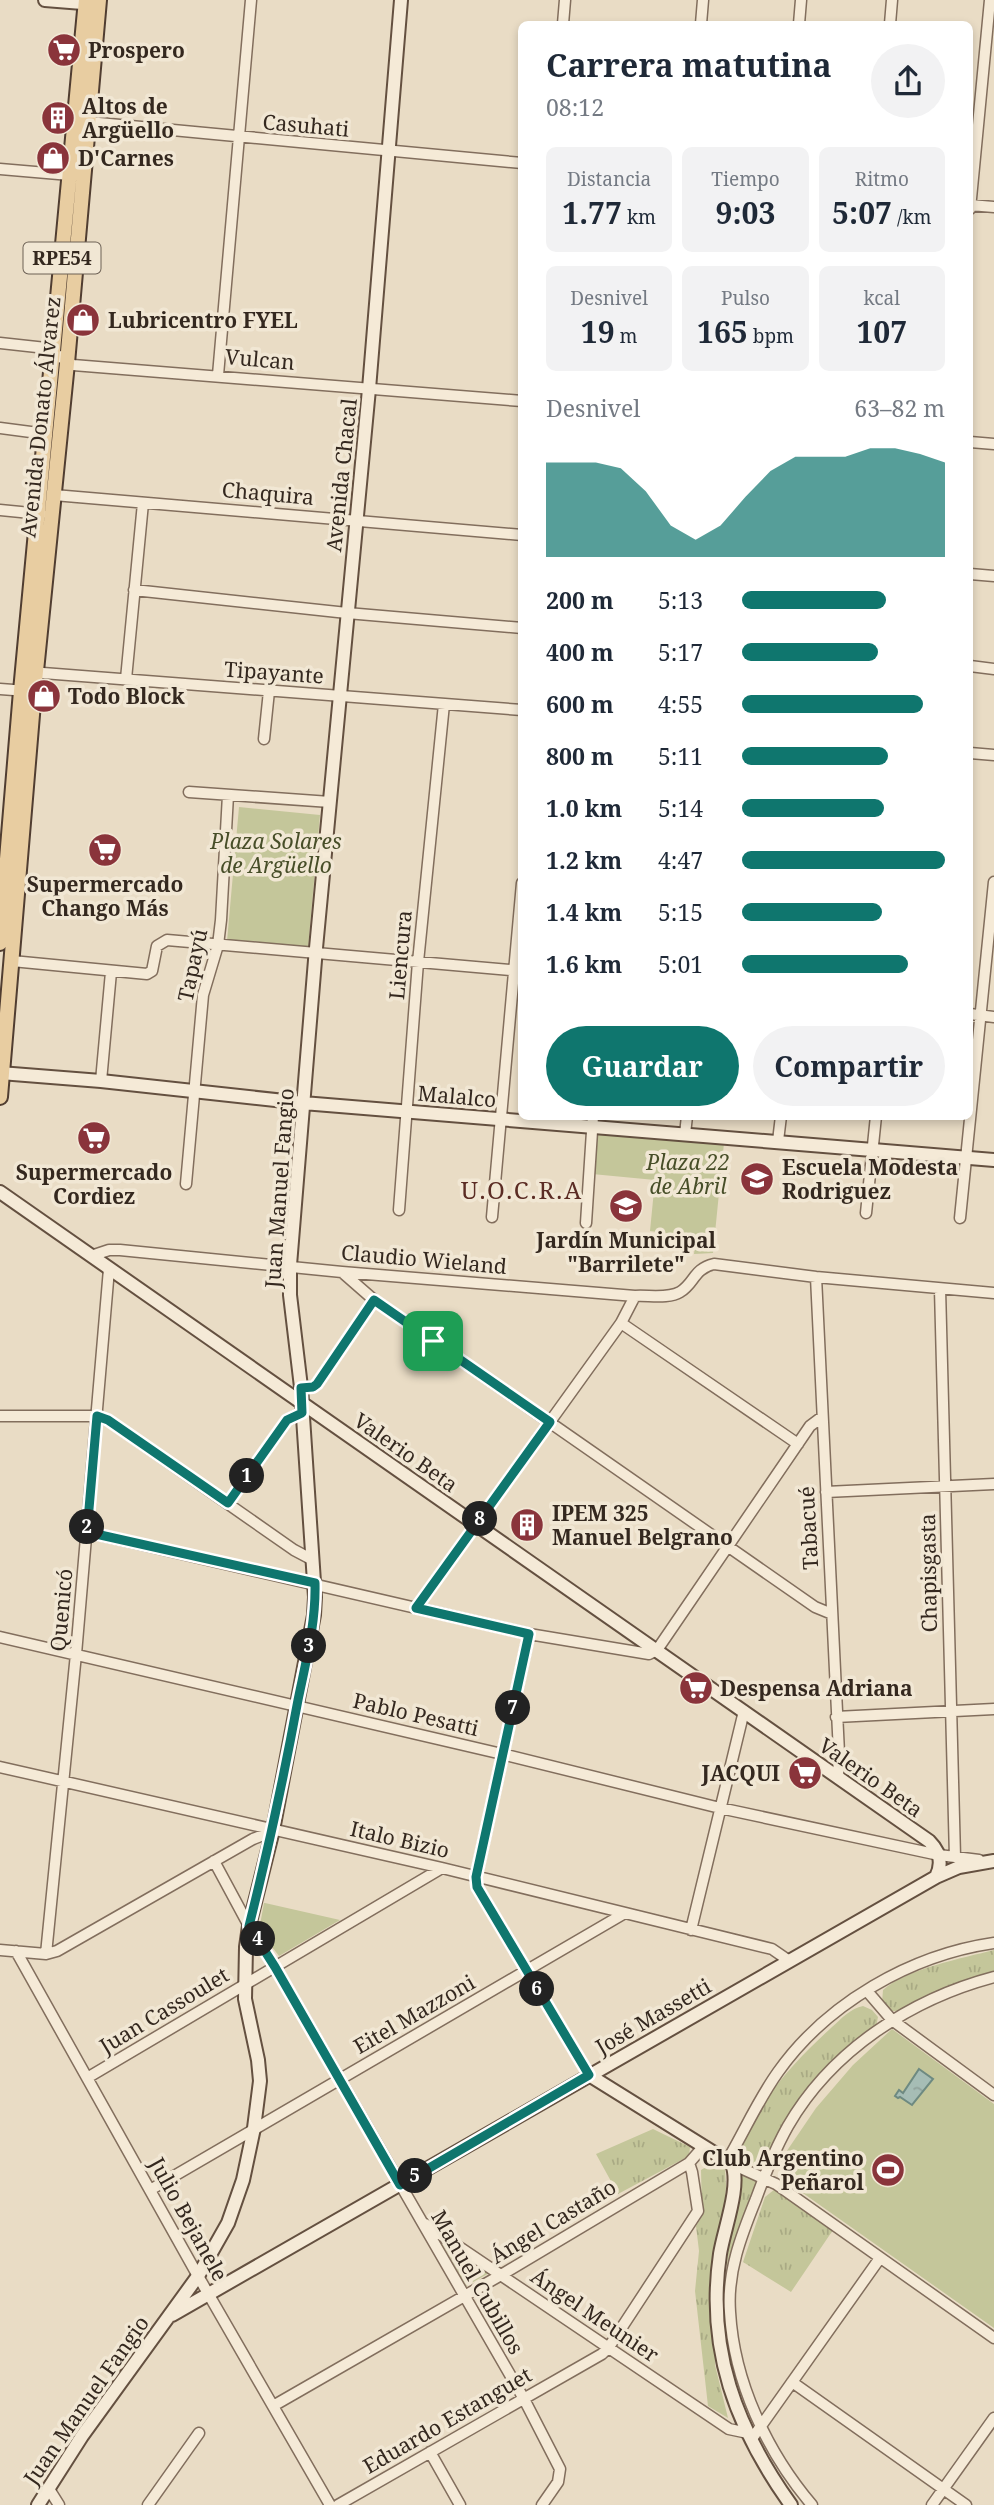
<!DOCTYPE html>
<html lang="es">
<meta charset="utf-8">
<style>
body{margin:0;font-family:"Noto Serif",serif;background:#f2f2f3;color:#1f2937;height:100vh;display:flex;flex-direction:column;font-size:26px;white-space:nowrap}
*{box-sizing:border-box;margin:0}
p{font-size:23px;color:#747a83}
.icon{flex:none;width:38px;height:38px;fill:none;stroke:currentColor;stroke-width:2;stroke-linecap:round;stroke-linejoin:round}
.map{position:relative;flex:1;overflow:hidden}
.panel{position:absolute;left:518px;top:21px;width:455px;height:1099px;display:flex;flex-direction:column;background:#fff;border-radius:10px;box-shadow:0 4px 10px #0003}
.panel>*{flex:none}
.pin{position:absolute;display:grid;place-items:center;width:60px;height:60px;color:#fff;margin:-30px;border-radius:14px;box-shadow:0 4px 10px #0006}
.km{position:absolute;width:35px;height:35px;margin:-18px;border-radius:50%;background:#222;color:#fff;font-size:19px;line-height:35px;text-align:center}
.round{display:grid;place-items:center;flex:none;width:74px;height:74px;border-radius:37px;background:#f2f2f3}
.summary{display:flex;align-items:center;justify-content:space-between;height:119px;padding:0 28px}
h1{font-size:32px;font-weight:700;line-height:52px}
.figures{display:grid;grid-template-columns:repeat(3,1fr);gap:10px;height:119px;padding:7px 28px}
.figures div{display:grid;align-content:center;border-radius:10px;background:#f2f2f3;text-align:center}
.figures b{font-size:30px;font-weight:700}
.figures small{font-size:19px;font-weight:400}
.figures p{font-size:19px}
.chart{height:196px;padding:14px 28px}
.chart p{display:flex;justify-content:space-between}
.chart svg{width:100%;height:126px;margin-top:7px;fill:#0f766e;opacity:.7}
.cta{display:flex;gap:14px;margin-top:auto;padding:14px 28px}
.cta a{flex:1;height:80px;border-radius:42px;background:#0f766e;color:#fff;font-size:28px;font-weight:700;line-height:80px;text-align:center}
.cta a+a{background:#f2f2f3;color:#1f2937}
ul{padding:0 28px;list-style:none;font-size:23px}
li{display:grid;grid-template-columns:112px 84px 1fr;align-items:center;height:52px}
li i{height:18px;border-radius:9px;background:#0f766e}
.map>svg:first-child{display:block}
</style>
<div class="map">
<svg width="994" height="2505" viewBox="0 0 994 2505">
<defs>
<pattern id="grass-tufts" width="24" height="20" patternUnits="userSpaceOnUse" patternTransform="scale(1.75)"><rect width="24" height="20" fill="#c4c69a"/><path d="M3 7l-1-3M5 7V3M7 7l1-3M15 17l-1-3M17 17v-4M19 17l1-3" fill="none" stroke="#a9aa84"/></pattern>
<pattern id="water-ripples" width="26" height="14" patternUnits="userSpaceOnUse" patternTransform="scale(1.75)"><rect width="26" height="14" fill="#a6bdb5"/><path d="M2 4q2-2 4 0t4 0M15 11q2-2 4 0t4 0" fill="none" stroke="#90a29b"/></pattern>
</defs>
<rect width="100%" height="100%" fill="#e9dcc5"/>
<!-- grass -->
<path fill="url(#grass-tufts)" d="M994,1950V1972L953,1985L900,2011H891L882,2002L883,1990C906,1969 963,1958 994,1950Z
M863,2006L872,2010L878,2017L876,2027L856,2043L764,2162L755,2166L740,2158C745,2112 799,2057 832,2027C841,2019 851,2008 863,2006Z
M653,2129L690,2147L689,2156L618,2194L596,2154Z
M716,2161L725,2169L726,2186L715,2365L728,2418L708,2406L695,2291L699,2251L696,2226L702,2216L701,2170Z
M741,2171L757,2182L729,2276L733,2345H728C722,2284 729,2231 741,2171Z
M775,2189L833,2230L791,2292L743,2262L765,2197Z"/>
<!-- park -->
<path fill="#c4c69a" d="M239,807L320,815L308,948L227,941Z
M597,1133L724,1143L713,1253L694,1254L696,1237L650,1231L655,1180L592,1174Z
M264,1903H265L340,1920L279,1956L259,1930Z
M892,2029L994,2104V2328L783,2179L780,2161L816,2108L853,2065Z
M438,2236L491,2272L466,2286Z"/>
<!-- water -->
<path fill="url(#water-ripples)" stroke="#6e8a81" stroke-width="2" d="M919,2069L933,2079L912,2105L900,2097L898,2098L895,2096L899,2090L903,2093Z"/>
<g fill="none" stroke-linecap="round" stroke-linejoin="round">
<!-- street casing -->
<g stroke="#826e5d" stroke-width="13">
<path id="street" d="M563,24L565,0
M701,24L703,0
M799,24L801,0
M890,24L892,0
M88,122L522,163
M0,169L70,175
M970,205L994,207
M970,209L990,0
M0,343L46,348L73,365L522,401
M218,375L251,0
M0,428L46,434
M970,442L994,444
M54,495L522,535
M0,510L41,514
M970,574L994,576
M134,590L347,613L522,628
M970,666L994,669
M30,672L522,710
M126,679L143,503
M0,689L27,691
M264,739L269,691
M970,753L994,755
M189,792L330,802
M12,961L147,974L152,971L157,946L167,940L522,971
M970,1014L994,1017
M101,1081L111,972
M685,1134L687,1116
M778,1141L781,1116
M186,1184L203,995L218,945L221,920L228,795
M399,1210L418,962L444,704
M866,1213L876,1116
M492,1217L522,883
M960,1218L994,882
M586,1223L593,1116
M91,1256L109,1250H120L342,1272L635,1296C648,1295 669,1299 680,1292C695,1283 693,1269 714,1264L816,1277L994,1293
M342,1272L374,1300L815,1607L832,1614
M816,1277L839,1753L838,1778
M940,1289L955,1857
M621,1323L798,1444
M301,1387H312L317,1384L374,1300
M0,1416H90L108,1420L294,1550L313,1560
M826,1492L994,1484
M228,1503L287,1420L302,1413
M87,1532L529,1634L649,1654L657,1650L810,1426L822,1417
M416,1608L621,1323L635,1296
M529,1634L476,1877L477,1887L589,2075
M0,1637L502,1754L720,1808L939,1855L979,1860
M836,1717L994,1709
M0,1767L442,1868L772,1949L788,1960
M214,1861L249,1926L275,1967L524,2399L560,2469L558,2482L542,2505
M691,1930L744,1711
M0,1950L46,1954L57,1951L253,1839L273,1831
M16,1951L198,2276L330,2505
M46,1954L76,1654L109,1269
M867,1991L892,2020L994,2095
M87,2078L442,1868
M727,2161C744,2132 758,2100 778,2072C827,2003 911,1955 994,1943
M732,2164L776,2184L994,2338
M150,2190L625,1913
M425,2224L729,2429L748,2433
M792,2382L966,2505
M273,2406L501,2275L689,2163L703,2147
M751,2440L880,2258
M430,2452L460,2505
M49,2489L59,2505
M148,2505L199,2433
M338,2505L602,2354L609,2347L698,2211L692,2172L689,2163
M812,2505C767,2452 734,2382 730,2312C727,2272 741,2236 756,2199C765,2174 775,2149 788,2126C832,2050 911,1999 994,1977
M932,2505L994,2418"/>
</g>
<!-- secondary casing -->
<g stroke="#645040" stroke-width="16">
<path id="secondary" d="M45,0L95,4
M0,1073L101,1081L303,1103L994,1160
M0,1192L929,1841C940,1852 943,1863 936,1877
M589,2075L732,2164C741,2186 724,2229 720,2254C706,2349 736,2428 791,2505
M172,2315L936,1877L959,1867L994,1861
M38,2505L82,2436L198,2276L228,2223L243,2180L254,2128L260,2081L258,2060L245,1999L246,1947L249,1926L273,1830L314,1615L315,1597L301,1387L290,1295V1265L316,948L369,389L401,0"/>
</g>
<!-- primary casing -->
<g stroke="#503d31" stroke-width="18">
<path id="primary" d="M0,943L21,691L86,0
M0,1097L34,691L67,363L99,0"/>
</g>
<!-- street -->
<use href="#street" stroke="#f5ead7" stroke-width="10"/>
<!-- secondary -->
<use href="#secondary" stroke="#f5ead7" stroke-width="12"/>
<!-- primary -->
<use href="#primary" stroke="#e8cda1" stroke-width="14"/>
</g>
<g fill="none" stroke-linecap="round" stroke-linejoin="round">
<!-- route casing -->
<g stroke="#fff" stroke-width="14">
<path id="route" d="M374,1300L550,1422L416,1608L529,1634L476,1877L477,1887L589,2075L400,2185L275,1967L249,1926C268,1851 284,1776 298,1700C306,1661 316,1623 315,1583L87,1532L97,1416L108,1420L228,1503L287,1420L302,1413L301,1388L313,1387L317,1384Z"/>
</g>
<!-- route -->
<use href="#route" stroke="#0f766e" stroke-width="9"/>
</g>
<!-- icons -->
<defs>
<g id="supermarket-disc" transform="scale(1.75)"><circle r="9.5" fill="#8a343b" stroke="#f1e7d4"/><path d="M-6-5.5h2.5l.6 2H6L4.5 2H-2.5L-4.4-4H-6ZM-1.5 3.2a1.3 1.3 0 1 0 .1 0ZM3 3.2a1.3 1.3 0 1 0 .1 0Z" fill="#fff"/></g>
<g id="building-disc" transform="scale(1.75)"><circle r="9.5" fill="#8a343b" stroke="#f1e7d4"/><path d="M-4-6H4V6H1V3H-1V6H-4ZM-2.5-4.3h1.7v1.8h-1.7ZM.8-4.3h1.7v1.8H.8ZM-2.5-1h1.7V.8h-1.7ZM.8-1h1.7V.8H.8Z" fill="#fff"/></g>
<g id="shop-disc" transform="scale(1.75)"><circle r="9.5" fill="#8a343b" stroke="#f1e7d4"/><path d="M-5-2.5h2.3a2.7 3.5 0 0 1 5.4 0H5L5.5 6h-11ZM-1.5-2.5h3a1.5 2.3 0 0 0-3 0Z" fill="#fff"/></g>
<g id="school-disc" transform="scale(1.75)"><circle r="9.5" fill="#8a343b" stroke="#f1e7d4"/><path d="M0-5L7-2L0 1L-7-2ZM-4 1L0 2.5L4 1V4Q0 6-4 4Z" fill="#fff"/></g>
<g id="stadium-disc" transform="scale(1.75)"><circle r="9.5" fill="#8a343b" stroke="#f1e7d4"/><path d="M0-5a6.5 5 0 1 0 0 10a6.5 5 0 1 0 0-10ZM-3.5-1.8h7v3.6h-7Z" fill="#fff"/></g>
</defs>
<g fill-rule="evenodd">
<use href="#supermarket-disc" x="64" y="50"/>
<use href="#building-disc" x="58" y="118"/>
<use href="#shop-disc" x="53" y="158"/>
<use href="#shop-disc" x="83" y="320"/>
<use href="#shop-disc" x="44" y="696"/>
<use href="#supermarket-disc" x="105" y="850"/>
<use href="#supermarket-disc" x="94" y="1138"/>
<use href="#school-disc" x="757" y="1179"/>
<use href="#school-disc" x="626" y="1206"/>
<use href="#building-disc" x="527" y="1525"/>
<use href="#supermarket-disc" x="696" y="1688"/>
<use href="#supermarket-disc" x="805" y="1773"/>
<use href="#stadium-disc" x="888" y="2170"/>
</g>
<g text-anchor="middle" dominant-baseline="central" stroke-width="7" stroke-linejoin="round" paint-order="stroke">
<!-- shield labels -->
<rect fill="#f1e7d4" stroke="#6d6155" stroke-width="2" x="23.5" y="242.5" width="77" height="31" rx="5"/>
<g font-size="19" font-weight="bold" fill="#34281f">
<text x="62" y="258">RPE54</text>
</g>
<!-- poi labels -->
<g font-size="21" font-weight="bold" fill="#34281f" stroke="#f1e7d4" text-anchor="start">
<text x="88" y="50">Prospero</text>
<text x="82" y="106">Altos de<tspan x="82" dy="24">Argüello</tspan></text>
<text x="78" y="158">D'Carnes</text>
<text x="108" y="320">Lubricentro FYEL</text>
<text x="68" y="696">Todo Block</text>
<text x="105" y="884" text-anchor="middle">Supermercado<tspan x="105" dy="24">Chango Más</tspan></text>
<text x="782" y="1167">Escuela Modesta<tspan x="782" dy="24">Rodriguez</tspan></text>
<text x="94" y="1172" text-anchor="middle">Supermercado<tspan x="94" dy="24">Cordiez</tspan></text>
<text x="626" y="1240" text-anchor="middle">Jardín Municipal<tspan x="626" dy="24">"Barrilete"</tspan></text>
<text x="552" y="1513">IPEM 325<tspan x="552" dy="24">Manuel Belgrano</tspan></text>
<text x="720" y="1688">Despensa Adriana</text>
<text x="780" y="1773" text-anchor="end">JACQUI</text>
<text x="864" y="2158" text-anchor="end">Club Argentino<tspan x="864" dy="24">Peñarol</tspan></text>
</g>
<!-- street labels -->
<g font-size="21" fill="#34281f" stroke="#f1e7d4">
<text transform="translate(306 125) rotate(5)">Casuhati</text>
<text transform="translate(260 359) rotate(5)">Vulcan</text>
<text transform="translate(40 417) rotate(-84)">Avenida Donato Álvarez</text>
<text transform="translate(341 475) rotate(-84)">Avenida Chacal</text>
<text transform="translate(268 493) rotate(5)">Chaquira</text>
<text transform="translate(274 672) rotate(4)">Tipayante</text>
<text transform="translate(400 955) rotate(-85)">Liencura</text>
<text transform="translate(192 965) rotate(-78)">Tapayú</text>
<text transform="translate(457 1096) rotate(5)">Malalco</text>
<text transform="translate(279 1188) rotate(-86)">Juan Manuel Fangio</text>
<text transform="translate(424 1259) rotate(5)">Claudio Wieland</text>
<text transform="translate(406 1452) rotate(35)">Valerio Beta</text>
<text transform="translate(808 1528) rotate(-93)">Tabacué</text>
<text transform="translate(928 1573) rotate(-91)">Chapisgasta</text>
<text transform="translate(61 1610) rotate(-85)">Quenicó</text>
<text transform="translate(416 1714) rotate(13)">Pablo Pesatti</text>
<text transform="translate(871 1777) rotate(35)">Valerio Beta</text>
<text transform="translate(400 1839) rotate(13)">Italo Bizio</text>
<text transform="translate(164 2010) rotate(-31)">Juan Cassoulet</text>
<text transform="translate(414 2014) rotate(-30)">Eitel Mazzoni</text>
<text transform="translate(653 2016) rotate(-30)">José Massetti</text>
<text transform="translate(189 2219) rotate(61)">Julio Bejanele</text>
<text transform="translate(553 2221) rotate(-31)">Ángel Castaño</text>
<text transform="translate(478 2282) rotate(60)">Manuel Cubillos</text>
<text transform="translate(595 2315) rotate(34)">Ángel Meunier</text>
<text transform="translate(86 2400) rotate(-55)">Juan Manuel Fangio</text>
<text transform="translate(447 2420) rotate(-30)">Eduardo Estanguet</text>
</g>
<!-- park labels -->
<g font-size="21" font-style="italic" fill="#474e28" stroke="#f1e7d4">
<text x="276" y="841">Plaza Solares<tspan x="276" dy="24">de Argüello</tspan></text>
<text x="688" y="1162">Plaza 22<tspan x="688" dy="24">de Abril</tspan></text>
</g>
<!-- quarter labels -->
<g font-size="24" letter-spacing="2" fill="#5b2c24" stroke="#f1e7d4">
<text x="522" y="1189">U.O.C.R.A</text>
</g>
</g>
</svg>
<div class="pin" style="left:433px;top:1341px;background:#1e9e55"><svg class="icon" aria-label="arrive" viewBox="0 0 24 24"><path d="M6 21V4h12l-3 4 3 4H6"/></svg></div>
<b class="km" style="left:247px;top:1476px">1</b>
<b class="km" style="left:87px;top:1527px">2</b>
<b class="km" style="left:309px;top:1646px">3</b>
<b class="km" style="left:258px;top:1939px">4</b>
<b class="km" style="left:415px;top:2176px">5</b>
<b class="km" style="left:537px;top:1989px">6</b>
<b class="km" style="left:513px;top:1708px">7</b>
<b class="km" style="left:480px;top:1519px">8</b>
<section class="panel">
<div class="summary"><div><h1>Carrera matutina</h1><p>08:12</p></div><a class="round"><svg class="icon" aria-label="share" viewBox="0 0 24 24"><path d="M12 15V3M7 8l5-5 5 5M5 13v7h14v-7"/></svg></a></div>
<div class="figures">
<div><p>Distancia</p><b>1.77<small> km</small></b></div>
<div><p>Tiempo</p><b>9:03</b></div>
<div><p>Ritmo</p><b>5:07<small> /km</small></b></div>
</div>
<div class="figures">
<div><p>Desnivel</p><b>19<small> m</small></b></div>
<div><p>Pulso</p><b>165<small> bpm</small></b></div>
<div><p>kcal</p><b>107</b></div>
</div>
<div class="chart"><p><span>Desnivel</span>63–82 m</p>
<svg viewBox="0 0 160 44" preserveAspectRatio="none"><path d="M0 44V11L10 11L20 11L30 13L40 21L50 33L60 38L70 33L80 23L90 14L100 9L110 9L120 9L130 6L140 6L150 8L160 11V44z"/></svg>
</div>
<ul>
<li><b>200 m</b>5:13<i style="width:71%"></i></li>
<li><b>400 m</b>5:17<i style="width:67%"></i></li>
<li><b>600 m</b>4:55<i style="width:89%"></i></li>
<li><b>800 m</b>5:11<i style="width:72%"></i></li>
<li><b>1.0 km</b>5:14<i style="width:70%"></i></li>
<li><b>1.2 km</b>4:47<i style="width:100%"></i></li>
<li><b>1.4 km</b>5:15<i style="width:69%"></i></li>
<li><b>1.6 km</b>5:01<i style="width:82%"></i></li>
</ul>
<div class="cta"><a>Guardar</a><a>Compartir</a></div>
</section>
</div>
